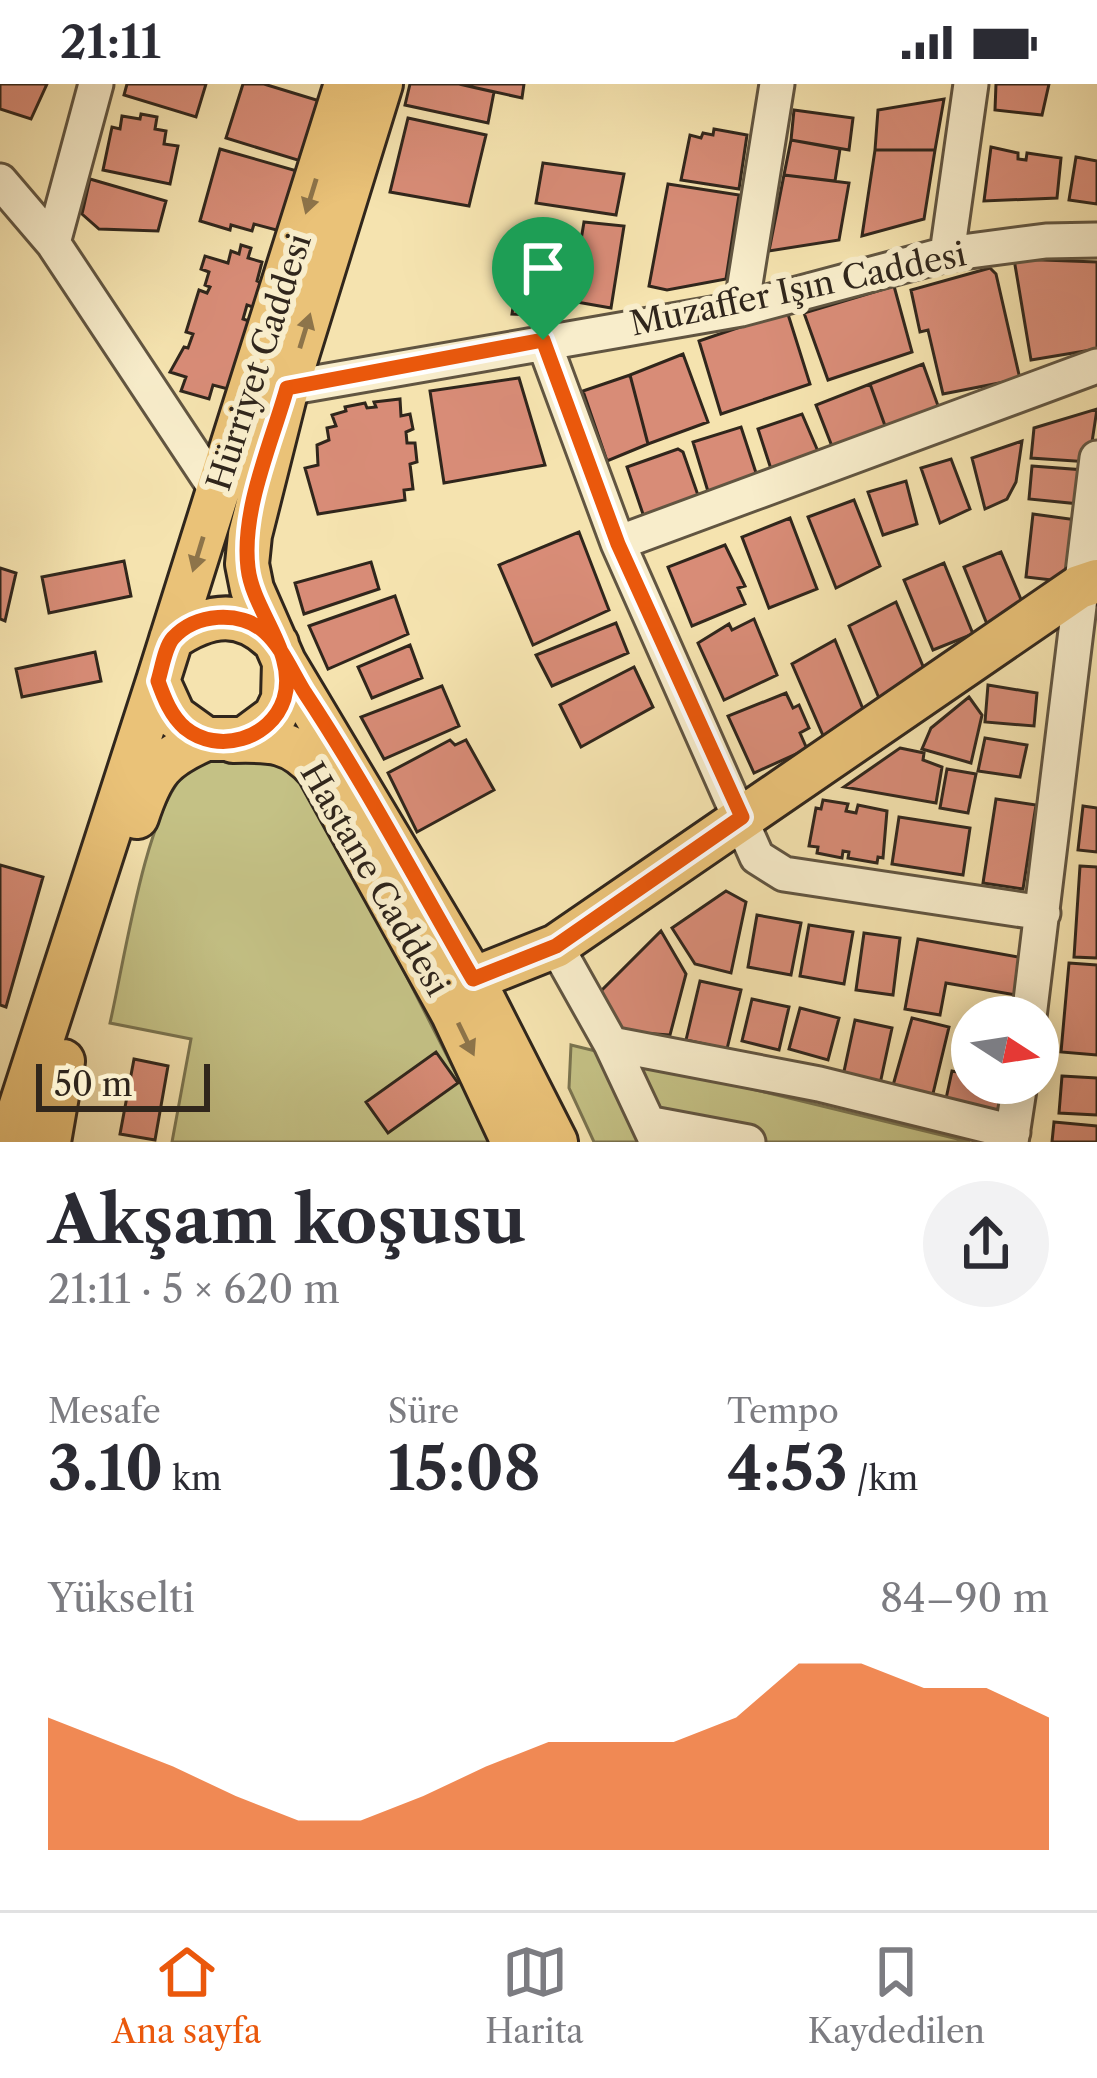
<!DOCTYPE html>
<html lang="tr">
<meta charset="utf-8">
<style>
body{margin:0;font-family:"Libre Caslon Text",serif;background:#f2f2f3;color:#2b2b33;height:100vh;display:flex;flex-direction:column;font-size:45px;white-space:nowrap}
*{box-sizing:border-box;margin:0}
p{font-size:39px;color:#7c7c81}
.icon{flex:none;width:66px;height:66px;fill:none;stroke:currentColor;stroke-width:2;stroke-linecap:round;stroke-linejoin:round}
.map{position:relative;height:1058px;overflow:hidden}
.panel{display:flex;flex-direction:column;background:#fff;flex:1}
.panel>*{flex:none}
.needle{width:78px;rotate:102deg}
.buttons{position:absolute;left:951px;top:912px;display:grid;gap:24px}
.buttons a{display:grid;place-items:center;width:108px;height:108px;border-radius:50%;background:#fff;box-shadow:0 6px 30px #0003;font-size:60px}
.scale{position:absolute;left:36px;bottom:30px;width:174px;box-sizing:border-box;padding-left:12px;border:6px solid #30261c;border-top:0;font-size:33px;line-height:42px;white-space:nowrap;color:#30261c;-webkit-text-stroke:9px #f8edcb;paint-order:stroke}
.pin{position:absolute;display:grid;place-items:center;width:102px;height:102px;color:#fff;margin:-123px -51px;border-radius:50% 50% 50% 0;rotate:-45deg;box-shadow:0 0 12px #0007}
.pin .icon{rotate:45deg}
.round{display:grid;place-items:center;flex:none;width:126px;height:126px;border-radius:63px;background:#f2f2f3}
.overview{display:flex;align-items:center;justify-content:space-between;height:204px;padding:0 48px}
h1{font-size:66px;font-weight:800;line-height:90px}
.figures{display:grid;grid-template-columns:repeat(3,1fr);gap:18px;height:204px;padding:12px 48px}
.figures div{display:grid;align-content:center}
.figures b{font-size:60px;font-weight:800}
.figures small{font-size:33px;font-weight:400}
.figures p{font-size:33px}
.chart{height:336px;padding:24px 48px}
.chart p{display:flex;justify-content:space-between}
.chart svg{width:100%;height:216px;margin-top:12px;fill:#ea580c;opacity:.7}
.status{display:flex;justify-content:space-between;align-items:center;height:84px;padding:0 60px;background:#fff;direction:ltr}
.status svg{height:33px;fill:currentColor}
.tabs{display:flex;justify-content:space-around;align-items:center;height:168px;border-top:3px solid #e1e1e2;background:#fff;font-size:33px;color:#7c7c81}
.tabs a{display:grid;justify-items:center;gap:6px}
.tabs .on{color:#ea580c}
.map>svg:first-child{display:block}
</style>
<div class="status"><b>21:11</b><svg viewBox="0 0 49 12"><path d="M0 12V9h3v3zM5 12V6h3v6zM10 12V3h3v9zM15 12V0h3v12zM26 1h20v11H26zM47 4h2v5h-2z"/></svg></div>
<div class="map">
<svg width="1097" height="1058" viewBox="0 0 1097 1058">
<rect width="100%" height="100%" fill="#f5e3af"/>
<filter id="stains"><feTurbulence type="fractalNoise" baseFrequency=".00167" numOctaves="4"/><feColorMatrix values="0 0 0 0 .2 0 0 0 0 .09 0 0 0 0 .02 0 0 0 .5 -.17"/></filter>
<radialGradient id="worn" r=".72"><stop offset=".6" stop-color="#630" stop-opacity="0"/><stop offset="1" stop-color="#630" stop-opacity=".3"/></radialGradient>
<!-- green -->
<path fill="#c4c185" stroke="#7a7450" stroke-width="3" d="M239,666L302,687L491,1058H172L191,955L110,939C124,879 144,739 181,694C197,674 215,669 239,666Z
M571,961L970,1058H594L569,1004Z"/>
<!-- building -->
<path fill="#d88c77" stroke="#30261c" stroke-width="3" d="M0,0H47L31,35L0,25Z
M127,0H206L196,33L124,11Z
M243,0H264L323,18L304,78L226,54Z
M410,0H459L494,8L488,39L405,21Z
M459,0H524L522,14Z
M996,0H1049L1042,31L995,26Z
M944,15L935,66H875L878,26Z
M794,26L853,34L849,66L791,56Z
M141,30L157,33L155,45L166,47L164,60L178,62L170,100L103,86L112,43L120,45L122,32L140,35Z
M408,34L486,51L469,122L390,108Z
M714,45L747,51L739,105L681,96L690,51L701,54L703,49L713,51Z
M791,56L840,65L835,97L784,91Z
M991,63L1018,69V75L1026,76L1027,69L1061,74L1057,114L984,117Z
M220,65L297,87L280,147L254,140L252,147L231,141L230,146L200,137Z
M875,66H935L924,135L862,152Z
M1076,73L1097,77V120L1069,116Z
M543,79L624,90L616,131L536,119Z
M784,91L849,99L839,156L769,167Z
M90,95L166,117L158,147L99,145L82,130Z
M668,100L739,111L726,195L667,206L649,202Z
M584,138L624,142L611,224L571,217Z
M525,146L567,152L556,232L512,230Z
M241,161L251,164L248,174L262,178L257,197L264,200L256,224L247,221L243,235L249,237L238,275L239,288L234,287L228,305L213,301L209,315L181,307L186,293L170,288L184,263L188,264L193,250L186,248L199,206L207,209L210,203L205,201L209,188L201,185L205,172L228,179L231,167L239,170Z
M1014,175L1097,178V265L1031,276Z
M990,184L996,190L1020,295L943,310L928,246L920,248L911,206Z
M894,202L912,268L828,296L804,229Z
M787,227L810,300L721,330L699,257Z
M683,270L708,338L648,360L630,291Z
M923,280L941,330L888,350L870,300Z
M630,291L648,360L607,377L583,307Z
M519,294L545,381L444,399L430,307Z
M870,300L888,350L835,370L816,321Z
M400,315L401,332L410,330L413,345L406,348L407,359H415L417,378L410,380L413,405L404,406L405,416L318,430L305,384L318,381L317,361L329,356L327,344L336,342L332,331L346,327L345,323L365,319L367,324L376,323L374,318Z
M1097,325L1089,378L1031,374L1034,344Z
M802,330L820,372L772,388L758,345Z
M741,343L759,398L710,414L693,358Z
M1022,357L1016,398L1007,415L985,425L972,374Z
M678,365L683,368L700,417L645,436L627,383Z
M951,375L970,425L940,439L921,384Z
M1032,382L1084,386L1080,420L1029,415Z
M906,397L917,440L883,451L868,408Z
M854,416L880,482L836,504L808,433Z
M1033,430L1077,436L1069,498L1026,493Z
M790,434L817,505L769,524L742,453Z
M579,448L609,526L533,561L499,481Z
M725,461L745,502L738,504L745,520L692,542L668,483Z
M1001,468L1025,525L987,540L964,483Z
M124,477L131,512L49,529L42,493Z
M371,478L379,505L304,530L295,499Z
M944,479L973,550L933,566L904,496Z
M0,484L16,489L5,537L0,535Z
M395,512L408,550L328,585L309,542Z
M896,518L925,587L881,619L849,542Z
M754,535L777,591L724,616L698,559L729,540L732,546Z
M616,539L628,569L552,602L536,571Z
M835,556L865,630L825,656L792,580Z
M410,561L422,594L372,614L358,583Z
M95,568L101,597L22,613L16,585Z
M634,583L653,623L581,663L560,621Z
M988,601L1037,609L1034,642L985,638Z
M442,602L459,642L384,675L361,633Z
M786,609L793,624L799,621L809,644L800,649L807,665L754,689L728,632Z
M969,613L982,631L971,679L922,665L931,644Z
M985,654L1027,661L1020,693L978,687Z
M450,656L455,661L466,656L494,706L417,748L388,689Z
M900,664L924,669L923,676L942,683L936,719L844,703Z
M947,685L976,690L968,729L940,724Z
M996,715L1036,721L1023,805L983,799Z
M823,716L848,720L846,727L856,729L858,721L887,727L883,774L878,773L877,779L848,774L849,768L843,767L842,774L817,769L818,763L809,762L816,724L821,725Z
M1083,722L1097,724V768L1078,766Z
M899,733L970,744L963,791L892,780Z
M0,781L43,793L6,923L0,921Z
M1080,782L1097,783V874L1074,873Z
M726,807L746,818L731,889L695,880L672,844Z
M757,831L801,839L791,891L748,883Z
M809,841L853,848L844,900L800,892Z
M661,847L686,890L670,951L612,947L592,916Z
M864,849L900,854L893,911L856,906Z
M918,855L1023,874L1016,911L946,899L940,931L905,925Z
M1069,879L1097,881V971L1061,968Z
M700,897L741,906L727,965L686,956Z
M752,915L789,923L779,966L742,957Z
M800,924L839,934L828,976L789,965Z
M912,934L949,943L930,1022L890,1012Z
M855,936L892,944L880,1000L843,992Z
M958,953L972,956V999H1007H1002L1000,1007L1006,1008L1000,1036L944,1024L952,987L957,988Z
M436,968L458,999L388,1049L366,1018Z
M134,975L168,982L155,1056L120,1050Z
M1062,992L1097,994V1031L1059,1029Z
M1054,1038L1097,1042V1058H1052Z"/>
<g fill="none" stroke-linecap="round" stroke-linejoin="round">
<!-- minor casing -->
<g stroke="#615541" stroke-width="39">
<path id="minor" d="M0,97L53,159L218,408
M53,159L96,0
M947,170L971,0
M741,225L777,0
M543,256L618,459L757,773L784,790L1043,829
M287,304L741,225L947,170L1046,157L1097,156
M618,459L1097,282
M556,862L611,960L819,1000L1013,1048
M1029,933L1097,374
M611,960L657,1058
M652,1040L748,1058
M1011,1058L1020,999"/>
</g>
<!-- major casing -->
<g stroke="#30261c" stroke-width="48">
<path id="major" d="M346,0L158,597L174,632L206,655H244L275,632L283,615L284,578L252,505L247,480L250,451L287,304L381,0
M171,555C209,529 243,524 277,560
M284,578L473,895L556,1058
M233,657C271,656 292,656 318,686L453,930L513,1058
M137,733C152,687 162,674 206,655
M473,895L556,862L1079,503L1097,497
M9,1058L158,597
M49,1058L63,977"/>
</g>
<!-- minor -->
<use href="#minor" stroke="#f8edcb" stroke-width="33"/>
<!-- major -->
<use href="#major" stroke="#eac278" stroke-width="42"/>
</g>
<!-- one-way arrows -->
<defs><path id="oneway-solid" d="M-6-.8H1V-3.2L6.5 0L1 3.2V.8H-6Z" transform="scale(3)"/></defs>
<g fill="#8d744a">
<use href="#oneway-solid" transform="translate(311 112) rotate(107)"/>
<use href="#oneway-solid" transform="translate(305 247) rotate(-73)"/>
<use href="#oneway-solid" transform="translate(198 470) rotate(107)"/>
<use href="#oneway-solid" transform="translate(466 955) rotate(64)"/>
</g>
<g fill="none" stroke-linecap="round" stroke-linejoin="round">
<!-- route casing -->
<g stroke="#fff" stroke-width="24">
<path id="route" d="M543,256L287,304C272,358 241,426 248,484C253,528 298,569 284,615C271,655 218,671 185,644C171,632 164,614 158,597C162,584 165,563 173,554C196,529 240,526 265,548C282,563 293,590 305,609C366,701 418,800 473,895L556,862L742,733L618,460L543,256"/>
</g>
<!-- route -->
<use href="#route" stroke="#ea580c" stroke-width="15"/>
</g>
<g text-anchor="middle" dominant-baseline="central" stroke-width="12" stroke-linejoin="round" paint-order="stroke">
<!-- street labels -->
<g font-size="33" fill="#30261c" stroke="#f8edcb">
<text transform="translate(798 205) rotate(-12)">Muzaffer Işın Caddesi</text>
<text transform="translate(259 278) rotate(-72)">Hürriyet Caddesi</text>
<text transform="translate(375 795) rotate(60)">Hastane Caddesi</text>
</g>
</g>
<rect width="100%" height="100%" filter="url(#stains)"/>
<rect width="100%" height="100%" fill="url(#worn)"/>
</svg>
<div class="buttons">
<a><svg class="needle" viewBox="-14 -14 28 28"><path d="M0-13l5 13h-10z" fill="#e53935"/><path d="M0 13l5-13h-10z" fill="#7c7c81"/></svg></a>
</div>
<div class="scale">50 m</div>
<div class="pin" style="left:543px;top:256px;background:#1e9e55"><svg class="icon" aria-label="arrive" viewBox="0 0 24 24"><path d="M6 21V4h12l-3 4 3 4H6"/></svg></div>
</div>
<section class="panel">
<div class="overview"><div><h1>Akşam koşusu</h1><p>21:11 · 5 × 620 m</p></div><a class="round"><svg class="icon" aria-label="share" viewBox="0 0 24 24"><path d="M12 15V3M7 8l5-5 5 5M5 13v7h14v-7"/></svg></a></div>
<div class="figures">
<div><p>Mesafe</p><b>3.10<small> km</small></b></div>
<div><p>Süre</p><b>15:08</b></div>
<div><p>Tempo</p><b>4:53<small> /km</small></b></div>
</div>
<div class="chart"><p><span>Yükselti</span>84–90 m</p>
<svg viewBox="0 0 160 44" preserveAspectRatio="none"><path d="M0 44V17L10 22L20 27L30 33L40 38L50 38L60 33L70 27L80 22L90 22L100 22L110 17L120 6L130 6L140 11L150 11L160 17V44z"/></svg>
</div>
</section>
<nav class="tabs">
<a class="on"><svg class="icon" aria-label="home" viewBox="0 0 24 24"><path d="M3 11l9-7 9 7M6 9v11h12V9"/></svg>Ana sayfa</a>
<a><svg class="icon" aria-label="map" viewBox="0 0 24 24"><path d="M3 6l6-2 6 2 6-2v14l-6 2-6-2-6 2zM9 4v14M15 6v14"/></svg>Harita</a>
<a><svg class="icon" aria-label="saved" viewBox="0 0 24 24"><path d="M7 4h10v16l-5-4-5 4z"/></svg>Kaydedilen</a>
</nav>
